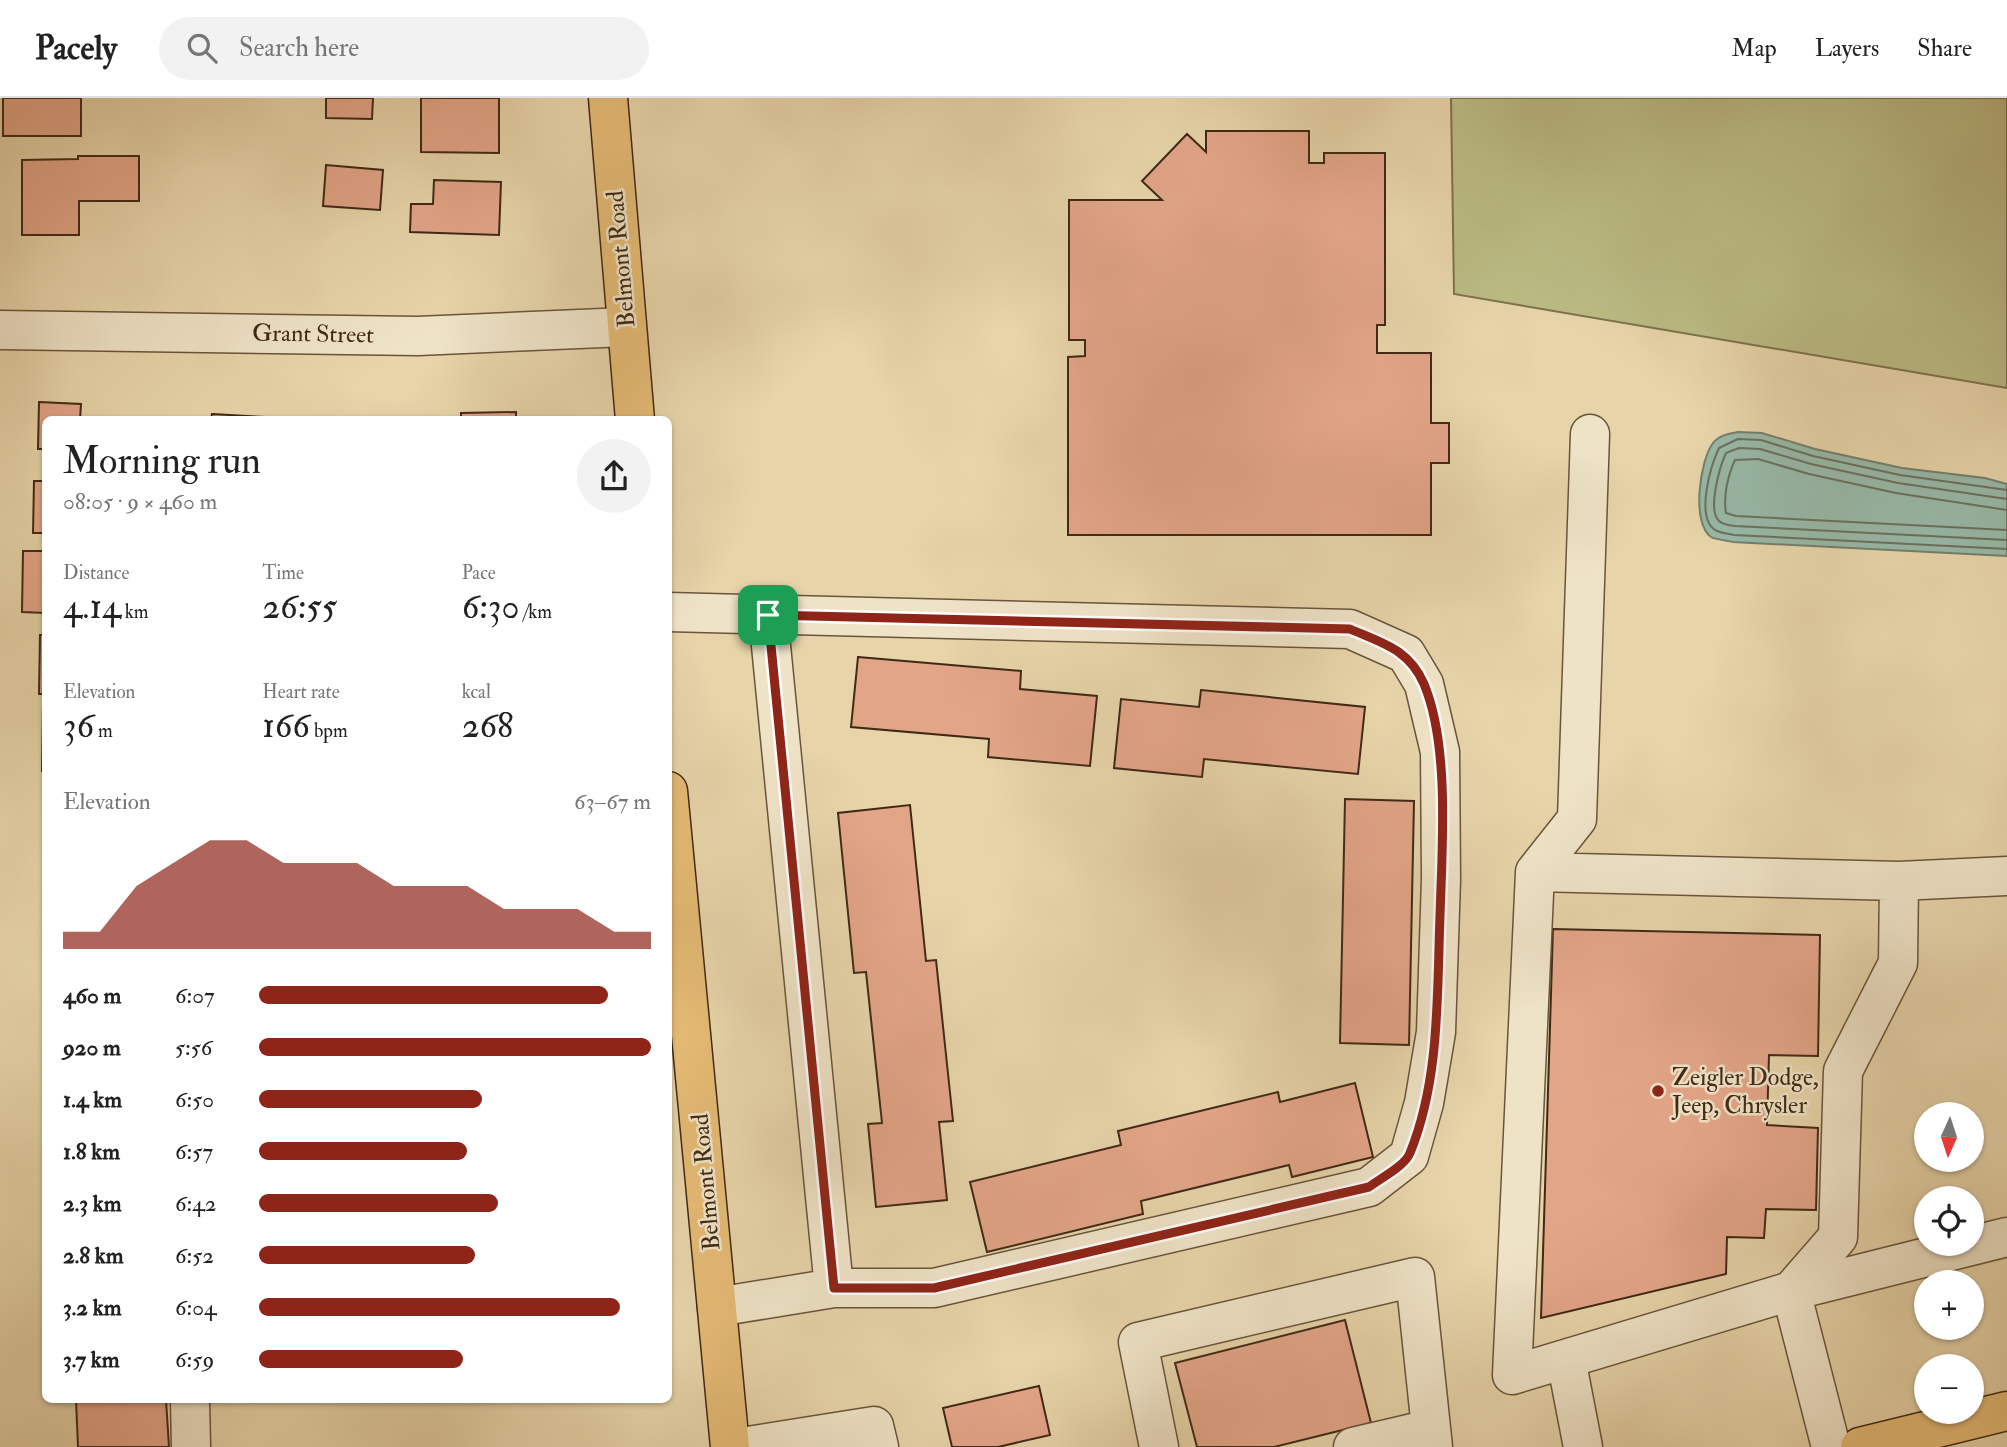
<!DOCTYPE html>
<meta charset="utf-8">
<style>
body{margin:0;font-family:"IM FELL Double Pica",serif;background:#f2f2f2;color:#222;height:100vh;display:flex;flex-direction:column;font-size:26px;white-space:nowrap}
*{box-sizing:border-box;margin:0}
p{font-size:23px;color:#767676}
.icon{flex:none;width:38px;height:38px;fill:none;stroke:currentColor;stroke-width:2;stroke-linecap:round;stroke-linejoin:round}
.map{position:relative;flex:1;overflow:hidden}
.sheet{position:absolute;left:42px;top:318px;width:630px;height:987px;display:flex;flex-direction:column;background:#fff;border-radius:10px;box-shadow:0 2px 5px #0004}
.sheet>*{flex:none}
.needle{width:46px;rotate:183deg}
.fabs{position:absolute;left:1914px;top:1004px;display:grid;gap:14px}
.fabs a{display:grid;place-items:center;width:70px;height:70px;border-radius:50%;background:#fff;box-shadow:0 2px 5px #0004;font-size:35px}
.pin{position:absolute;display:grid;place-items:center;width:60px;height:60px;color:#fff;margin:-30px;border-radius:14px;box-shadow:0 4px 10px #0006}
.round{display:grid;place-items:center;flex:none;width:74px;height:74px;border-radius:37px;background:#f2f2f2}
.overview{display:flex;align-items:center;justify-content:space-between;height:119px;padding:0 21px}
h1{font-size:38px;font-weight:600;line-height:52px}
.stats{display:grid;grid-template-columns:repeat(3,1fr);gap:10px;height:119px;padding:7px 21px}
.stats div{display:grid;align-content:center}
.stats b{font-size:35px;font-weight:600}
.stats small{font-size:19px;font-weight:400}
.stats p{font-size:19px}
.chart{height:196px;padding:14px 21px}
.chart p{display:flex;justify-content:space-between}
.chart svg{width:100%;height:126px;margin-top:7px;fill:#8f2418;opacity:.7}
ul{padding:0 21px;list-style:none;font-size:23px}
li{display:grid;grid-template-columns:112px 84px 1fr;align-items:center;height:52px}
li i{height:18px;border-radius:9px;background:#8f2418}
header{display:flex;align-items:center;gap:42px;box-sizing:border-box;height:98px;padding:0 35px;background:#fff;border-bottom:2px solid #e0e0e0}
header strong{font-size:33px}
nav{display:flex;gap:38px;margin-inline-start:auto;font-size:24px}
.search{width:490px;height:63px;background:#f2f2f2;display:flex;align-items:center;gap:18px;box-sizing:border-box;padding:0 24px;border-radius:38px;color:#767676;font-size:26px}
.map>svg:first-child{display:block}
</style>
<header>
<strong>Pacely</strong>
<div class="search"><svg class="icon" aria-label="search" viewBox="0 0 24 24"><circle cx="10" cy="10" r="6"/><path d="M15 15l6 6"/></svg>Search here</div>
<nav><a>Map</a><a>Layers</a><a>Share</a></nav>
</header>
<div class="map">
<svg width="2007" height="1349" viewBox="0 0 2007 1349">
<rect width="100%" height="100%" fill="#e7d4a9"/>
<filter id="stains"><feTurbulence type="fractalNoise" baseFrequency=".00286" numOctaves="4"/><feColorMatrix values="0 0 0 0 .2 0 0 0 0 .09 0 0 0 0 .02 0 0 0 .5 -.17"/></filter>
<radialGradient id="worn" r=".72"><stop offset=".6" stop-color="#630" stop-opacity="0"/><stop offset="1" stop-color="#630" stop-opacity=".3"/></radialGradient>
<!-- green -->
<path fill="#bbbb84" stroke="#7e724d" stroke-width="2" d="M1451,0H2007V290L1454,196Z"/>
<!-- water -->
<path fill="#97b8a7" stroke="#747f6d" stroke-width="2" d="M1738,334L1762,335L1815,351L1902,370L1985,380L2007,386V458L1733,444C1727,442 1716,442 1711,439C1691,425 1700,362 1713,345C1719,337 1729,336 1738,334Z"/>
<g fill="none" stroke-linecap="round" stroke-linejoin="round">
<!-- shore -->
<path stroke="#6c705e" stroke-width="2" d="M2007,392L1900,377L1813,358L1761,342L1738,341L1719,350C1711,367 1694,422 1717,433C1722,435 1729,436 1734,437L2007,451
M2007,401L1898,385L1811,366L1760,351L1739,350L1726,355C1720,368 1707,412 1719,423C1723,427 1730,427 1735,428L2007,442
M2007,412L1896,395L1809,376L1758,361L1735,362C1728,377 1723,398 1726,415L1736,418L2007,432"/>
</g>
<!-- building -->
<path fill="#e3a588" stroke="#402916" stroke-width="2" d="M3,0H81V38H3Z
M326,0H373L372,21L326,20Z
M421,0H499V55L421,54Z
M1206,33H1309V65H1324V55H1385V227H1377V255H1431V325H1449V365H1431V437H1068V259L1085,258V242H1069V102H1162L1142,83L1187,36L1206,54Z
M78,58H139V103H79V137H22V62L78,61Z
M326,67L383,72L380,112L323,108Z
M434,82L501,84L499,137L410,134L411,106H433Z
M39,304L81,306L80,322H46V351H38Z
M516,314V322H461V315Z
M212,316L265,319V322H211Z
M34,383H46V435H33Z
M23,453H46V515L22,514Z
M40,537H46V596H39Z
M858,559L1021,573L1020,591L1097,598L1090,668L988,659L989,641L851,629Z
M1201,592L1365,609L1358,676L1204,661L1202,679L1114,670L1121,601L1199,609Z
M43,607H46V673H42Z
M1345,701L1414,703L1409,947L1340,945Z
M910,707L926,863L936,862L953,1023L939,1024L947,1102L876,1109L868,1026L882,1025L866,874L854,875L838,715Z
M1553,831L1820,837L1818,958L1769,957L1767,1027L1818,1030L1816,1112L1766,1111L1764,1140L1727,1139L1726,1176L1541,1220Z
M1355,985L1373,1059L1292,1079L1289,1067L1141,1103L1143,1116L987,1154L970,1084L1121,1047L1118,1033L1278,994L1280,1004Z
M1345,1222L1371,1325L1274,1349H1197L1175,1265Z
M1039,1288L1050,1337L998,1349H952L943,1310Z
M76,1302H166L169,1349H78Z"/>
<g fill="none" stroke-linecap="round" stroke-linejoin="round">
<!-- minor casing -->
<g stroke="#6a543b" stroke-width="41">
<path id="minor" d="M0,232L418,238L626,229
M668,514L1350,531L1406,556L1424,586L1440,654L1441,781L1436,934L1424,1005L1409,1058L1369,1089L934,1190H834L717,1209
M768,517L834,1190
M1535,774L1577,721L1590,336
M1899,783L2007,778
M1791,1193L1838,1139L1843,973L1898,865L1899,783L1535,774L1512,1277L1791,1193L2007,1139
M1791,1193L1831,1349
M1566,1261L1583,1349
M190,1302L191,1349
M742,1349L874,1328L879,1349
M1159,1349L1138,1244L1415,1179L1433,1349
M1353,1349L1430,1331"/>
</g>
<!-- major casing -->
<g stroke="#402916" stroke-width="41">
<path id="major" d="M608,0L635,322
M668,693L730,1349
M1860,1349L2007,1313"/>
</g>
<!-- minor -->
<use href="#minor" stroke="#efe3c7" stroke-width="38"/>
<!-- major -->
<use href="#major" stroke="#e4ba74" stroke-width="38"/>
</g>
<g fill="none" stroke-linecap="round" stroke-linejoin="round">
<!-- route casing -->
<g stroke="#fff" stroke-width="14">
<path id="route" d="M768,517L1350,531C1382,545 1409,551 1424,586C1450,648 1442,751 1440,818C1437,896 1440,982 1410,1055C1405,1068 1381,1080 1369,1089L934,1190H834Z"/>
</g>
<!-- route -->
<use href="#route" stroke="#8f2418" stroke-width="9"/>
</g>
<!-- markers -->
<circle fill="#8f2418" stroke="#efe3c7" stroke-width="2.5" cx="1658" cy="993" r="7"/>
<g text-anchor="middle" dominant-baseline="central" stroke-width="5" stroke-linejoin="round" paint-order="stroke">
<!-- street labels -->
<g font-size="24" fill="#402916" stroke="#efe3c7">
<text transform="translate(621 161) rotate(-95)">Belmont Road</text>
<text transform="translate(313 236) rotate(1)">Grant Street</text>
<text transform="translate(706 1084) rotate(-95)">Belmont Road</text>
</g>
<!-- poi labels -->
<g font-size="24" fill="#402916" stroke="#efe3c7" text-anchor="start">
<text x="1672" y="979">Zeigler Dodge,<tspan x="1672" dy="28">Jeep, Chrysler</tspan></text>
</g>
</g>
<rect width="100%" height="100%" filter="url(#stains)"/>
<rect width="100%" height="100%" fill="url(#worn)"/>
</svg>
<div class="fabs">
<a><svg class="needle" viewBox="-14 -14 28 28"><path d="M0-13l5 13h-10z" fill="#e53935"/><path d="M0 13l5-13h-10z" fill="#767676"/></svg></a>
<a><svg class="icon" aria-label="locate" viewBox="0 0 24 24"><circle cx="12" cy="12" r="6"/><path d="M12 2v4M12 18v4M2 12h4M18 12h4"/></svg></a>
<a>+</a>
<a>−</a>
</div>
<div class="pin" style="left:768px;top:517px;background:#1e9e55"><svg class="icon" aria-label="arrive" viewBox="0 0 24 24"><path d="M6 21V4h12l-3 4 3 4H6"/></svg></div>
<section class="sheet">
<div class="overview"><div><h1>Morning run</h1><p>08:05 · 9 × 460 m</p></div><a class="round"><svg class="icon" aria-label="share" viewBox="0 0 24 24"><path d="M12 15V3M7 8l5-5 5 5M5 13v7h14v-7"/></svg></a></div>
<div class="stats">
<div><p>Distance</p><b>4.14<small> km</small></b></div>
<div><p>Time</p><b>26:55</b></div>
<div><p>Pace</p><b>6:30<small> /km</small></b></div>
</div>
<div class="stats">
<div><p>Elevation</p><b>36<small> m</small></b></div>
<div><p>Heart rate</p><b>166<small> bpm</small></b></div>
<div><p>kcal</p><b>268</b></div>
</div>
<div class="chart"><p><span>Elevation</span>63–67 m</p>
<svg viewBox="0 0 160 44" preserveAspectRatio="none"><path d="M0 44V38L10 38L20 22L30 14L40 6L50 6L60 14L70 14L80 14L90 22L100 22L110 22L120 30L130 30L140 30L150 38L160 38V44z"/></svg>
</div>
<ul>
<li><b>460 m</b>6:07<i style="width:89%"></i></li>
<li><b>920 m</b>5:56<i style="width:100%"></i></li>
<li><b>1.4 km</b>6:50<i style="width:57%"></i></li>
<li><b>1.8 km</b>6:57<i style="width:53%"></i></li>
<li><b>2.3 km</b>6:42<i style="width:61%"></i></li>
<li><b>2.8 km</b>6:52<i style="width:55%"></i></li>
<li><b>3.2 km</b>6:04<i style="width:92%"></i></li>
<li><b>3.7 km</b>6:59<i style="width:52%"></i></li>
</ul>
</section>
</div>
